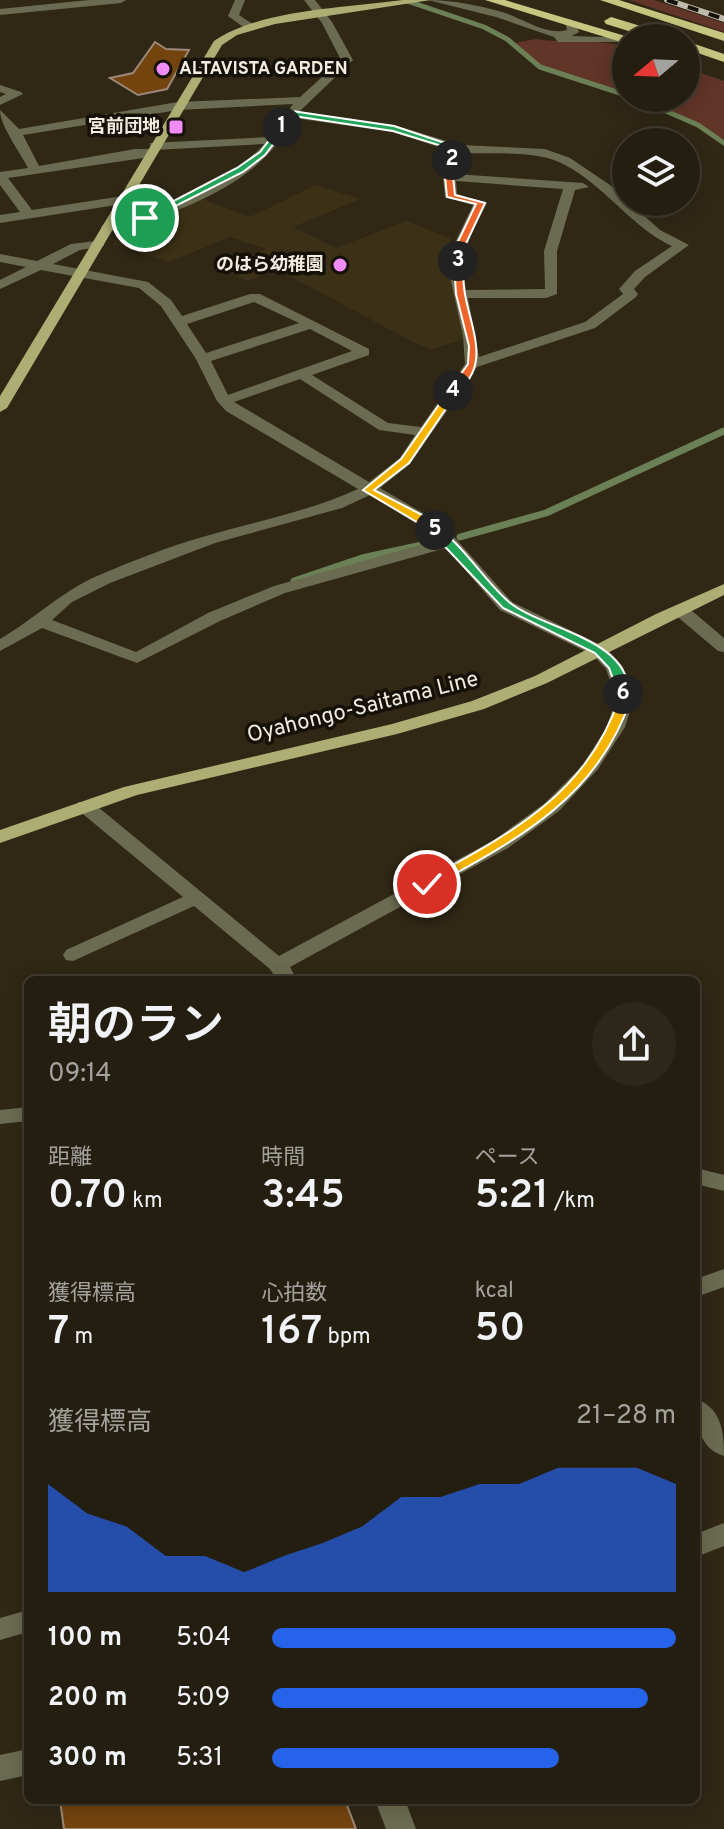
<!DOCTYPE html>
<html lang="ja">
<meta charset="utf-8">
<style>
body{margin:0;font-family:Overpass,"Noto Sans JP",sans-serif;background:#2c2719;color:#f1f3f6;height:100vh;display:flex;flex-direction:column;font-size:30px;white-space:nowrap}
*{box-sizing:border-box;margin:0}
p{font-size:26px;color:#a3a29f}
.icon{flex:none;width:44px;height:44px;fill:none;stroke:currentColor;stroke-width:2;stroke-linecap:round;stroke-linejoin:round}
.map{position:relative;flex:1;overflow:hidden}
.sheet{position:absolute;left:24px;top:976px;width:676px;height:828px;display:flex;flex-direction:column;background:#241e10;border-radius:12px;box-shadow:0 4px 20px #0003,0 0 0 2px #413c30}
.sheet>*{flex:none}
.needle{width:52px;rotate:251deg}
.fabs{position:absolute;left:612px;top:24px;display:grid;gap:16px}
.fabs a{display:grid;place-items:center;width:88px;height:88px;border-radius:50%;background:#241e10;box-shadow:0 4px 20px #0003,0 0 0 2px #413c30;font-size:40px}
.pin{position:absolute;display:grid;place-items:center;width:68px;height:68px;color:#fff;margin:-34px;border:4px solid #fff;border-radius:50%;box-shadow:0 2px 8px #0007}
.km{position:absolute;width:40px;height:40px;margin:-20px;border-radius:50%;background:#222;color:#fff;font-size:22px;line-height:40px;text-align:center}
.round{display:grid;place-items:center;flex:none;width:84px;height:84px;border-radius:42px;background:#2c2719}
.overview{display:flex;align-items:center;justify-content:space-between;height:136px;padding:0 24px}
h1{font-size:44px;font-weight:600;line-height:60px}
.metrics{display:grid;grid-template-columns:repeat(3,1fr);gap:12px;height:136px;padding:8px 24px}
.metrics div{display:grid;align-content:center}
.metrics b{font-size:40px;font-weight:600}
.metrics small{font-size:22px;font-weight:400}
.metrics p{font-size:22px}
.chart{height:224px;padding:16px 24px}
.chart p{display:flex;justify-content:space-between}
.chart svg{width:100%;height:144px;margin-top:8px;fill:#2563eb;opacity:.7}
ul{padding:0 24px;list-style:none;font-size:26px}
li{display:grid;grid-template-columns:128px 96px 1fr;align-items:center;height:60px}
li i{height:20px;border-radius:10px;background:#2563eb}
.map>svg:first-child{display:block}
</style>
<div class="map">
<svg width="724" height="1829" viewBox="0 0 724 1829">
<rect width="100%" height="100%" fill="#302815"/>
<!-- built -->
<path fill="#3c3117" d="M316,185L361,199L293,227L336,248L406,221L450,238L464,339L432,349L415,343L278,270L246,281L219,267L267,249L230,237L169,262L113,245L122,229L199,198L250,217Z"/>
<!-- green -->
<path fill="#613528" d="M629,0H654L724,23V32Z
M536,39C567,44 596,38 626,47V95L540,67L515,43Z
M686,68L724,81V139L636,98H686Z"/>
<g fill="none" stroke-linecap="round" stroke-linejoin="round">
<!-- stream-far1 -->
<path stroke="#6c8056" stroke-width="5" d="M404,0L484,27L507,39L540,67L626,95
M636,98L698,125L724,143"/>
<!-- stream -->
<path stroke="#6c8056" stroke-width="7" d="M460,537L546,513L724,431
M294,581L362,558L422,545"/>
</g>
<!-- building -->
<path fill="#74440f" stroke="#9b8878" stroke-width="2" d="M155,42L166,49L189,50L167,89L138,95L110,78L133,73Z
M60,1800H345L356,1829H64Z"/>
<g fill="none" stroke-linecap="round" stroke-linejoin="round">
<!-- minor -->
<path fill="#6a6b50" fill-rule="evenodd" d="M89,0H126L121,3L0,15V9Z
M235,0H245L239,15L254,25V29H246L228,16Z
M304,0H315L332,22L353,60L299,112L394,125L460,145L545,149L570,158L610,185L660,230L689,245L645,277L634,289L638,294L636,297L595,328L477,367L410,464L380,488L428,516L456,539L512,602L605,647L623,667L634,698L625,727L598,769L559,811L508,848L290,967L297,980H277L270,969L194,906L73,961L66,960L63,955L66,950L183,897L78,810L76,806L78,802H92L279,956L494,840L545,803L582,766L607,727L616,698L606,669L593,655L500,610L446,548L285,593L220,621L137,663L42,628L0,651V639C34,619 61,592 97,576C132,561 170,546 206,536C257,521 310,511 358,489L226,411L217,401L196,359L161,306L139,288L41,270L0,289V280L26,267L0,262V254L37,261L71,244L104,240V246L80,250L53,264L148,282L171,300L182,316L250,294H260L369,349V355L312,375L388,423L421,427L465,364L463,336L451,281L450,253L473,205L445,197L442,167L452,151L392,132L295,118C286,130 279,143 269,153C230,195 162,218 108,232L101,228L103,225C154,212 229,184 264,144L154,150L150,149V143L270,137L293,104L178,110L23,135L39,166L135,149H150L156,153L150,157L8,178L32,210L123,196L129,200L123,204L0,223V215L20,212L0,185V172L28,168C20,152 0,126 0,110L19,129L178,102L300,97L341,60L322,23ZM463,153C487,154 514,152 538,156C591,164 625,225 672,246L635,271L619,289L623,294L585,322L479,357L468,298H546L557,294V251L575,190L589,187L583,183L455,174L454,167ZM456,181L563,189L544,251L545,289L466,290C458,251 471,236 487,203L457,194ZM254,302L299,323L206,353L187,324ZM310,329L352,351L228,395L211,361ZM300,379L379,430L415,435L400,458L369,482L234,402ZM370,495L416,522L438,540L274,586L208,613L136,652L52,620L72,602L110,583L215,543L342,508Z
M428,0C452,0 478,5 502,12C522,18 545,36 567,30L565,22L570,19L575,22L579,32L572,36L631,38H626V42H558L554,37L496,17Z
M0,85L21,92L23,94L0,105V97L6,94L0,92Z
M679,604L685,605L724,638V652L718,651L673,613L671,609Z
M28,1107V1121L0,1124V1110Z
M696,1168L724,1175V1191L696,1184Z
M724,1269V1287L696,1297V1279Z
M696,1399C722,1408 724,1433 724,1456C698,1448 696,1422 696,1399Z
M724,1523V1546L696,1557V1534Z
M28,1610V1632L0,1640V1618Z
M28,1749V1775L0,1781V1755Z
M375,1800H405L416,1829H386Z"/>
<!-- major -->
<path fill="#acae73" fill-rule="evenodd" d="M403,0H431L275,24L237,35L222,45L7,408L0,412V396L214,41C262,9 345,8 403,0Z
M724,584V595L547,683L484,709L397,734L137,795L0,843V830L124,787L392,724L472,701L535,676L656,614Z"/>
<!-- highway -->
<path fill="#c6c881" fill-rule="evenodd" d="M485,0H505L632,38H626V43L621,42Z
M600,0H619L724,33V41Z
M611,17L670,35L672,38H651L606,24L604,21Z
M686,41L724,54V62L686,49Z"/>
<!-- rail casing -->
<g stroke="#bfb9ac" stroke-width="6">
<path id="rail" d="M667,0L724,19"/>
</g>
<!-- rail -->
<use href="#rail" stroke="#151109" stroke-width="4" stroke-dasharray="11" stroke-linecap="butt"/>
</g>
<!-- split-1 -->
<path fill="#22a559" stroke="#fff" stroke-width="2" d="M280,126L286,127L265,155L243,172L148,220L141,218L237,168L260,152Z"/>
<!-- split-2 -->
<path fill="#22a559" stroke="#fff" stroke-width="2" d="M292,111L394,126L463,149L452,162L448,160L455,150L393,131L294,116L285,129H280Z"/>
<!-- split-3 -->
<path fill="#f0652b" stroke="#fff" stroke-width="2" d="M452,157L456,160L452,167L455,195L485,203L462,252V261L458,264L454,261L453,252L476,204L447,197L444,167Z"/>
<!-- split-4 -->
<path fill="#f0652b" stroke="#fff" stroke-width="2" d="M458,259L462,261C463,272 463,283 465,294C471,330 493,368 453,394L449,391L468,364L469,346L456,294L454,261Z"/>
<!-- split-5 -->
<path fill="#f5b400" stroke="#fff" stroke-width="2" d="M450,389L458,391L409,463L374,490L426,517L440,530L435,533L363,490L401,459Z"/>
<!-- split-6 -->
<path fill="#22a559" stroke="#fff" stroke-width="2" d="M435,527C459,539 486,583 509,602C541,629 634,639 628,696H619L609,668L595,653L503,608L431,532L430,530Z"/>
<!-- split-7 -->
<path fill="#f5b400" stroke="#fff" stroke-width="2" d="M623,690L631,698C599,797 517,840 431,887H422V882C506,836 588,795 619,698L618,694Z"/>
<!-- markers -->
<g fill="#f18bf5" stroke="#151109" stroke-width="3">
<circle cx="163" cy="69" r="8"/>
<rect x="168" y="119" width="16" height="16" rx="4"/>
<circle cx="340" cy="265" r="8"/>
</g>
<g text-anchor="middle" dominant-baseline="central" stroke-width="7" stroke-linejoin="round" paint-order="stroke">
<!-- far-poi labels -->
<g font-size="18" font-weight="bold" fill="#f2ede1" stroke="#151109" text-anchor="end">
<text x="179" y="69" text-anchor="start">ALTAVISTA GARDEN</text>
<text x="160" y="127">宮前団地</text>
<text x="324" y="265">のはら幼稚園</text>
</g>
<!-- street labels -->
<g font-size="22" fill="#f2ede1" stroke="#151109">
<text transform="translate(363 708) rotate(-14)">Oyahongo-Saitama Line</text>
</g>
</g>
</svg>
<div class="fabs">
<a><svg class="needle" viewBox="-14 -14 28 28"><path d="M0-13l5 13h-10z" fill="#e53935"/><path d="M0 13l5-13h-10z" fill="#a3a29f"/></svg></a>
<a><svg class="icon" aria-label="layers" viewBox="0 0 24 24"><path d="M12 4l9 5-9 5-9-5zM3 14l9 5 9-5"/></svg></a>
</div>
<div class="pin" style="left:145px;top:218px;background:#1e9e55"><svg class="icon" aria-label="arrive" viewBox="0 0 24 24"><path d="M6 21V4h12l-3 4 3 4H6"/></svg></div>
<div class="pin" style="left:427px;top:884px;background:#d93025"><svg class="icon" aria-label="check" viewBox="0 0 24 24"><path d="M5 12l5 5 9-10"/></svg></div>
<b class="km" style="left:282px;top:127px">1</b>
<b class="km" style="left:452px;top:160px">2</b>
<b class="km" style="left:458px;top:261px">3</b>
<b class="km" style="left:453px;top:391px">4</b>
<b class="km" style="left:435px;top:530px">5</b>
<b class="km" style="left:623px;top:694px">6</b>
<section class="sheet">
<div class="overview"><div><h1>朝のラン</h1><p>09:14</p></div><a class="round"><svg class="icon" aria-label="share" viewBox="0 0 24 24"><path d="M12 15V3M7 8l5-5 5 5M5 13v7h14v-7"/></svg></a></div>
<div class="metrics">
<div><p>距離</p><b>0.70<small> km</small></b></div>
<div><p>時間</p><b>3:45</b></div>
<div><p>ペース</p><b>5:21<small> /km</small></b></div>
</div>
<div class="metrics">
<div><p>獲得標高</p><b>7<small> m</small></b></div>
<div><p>心拍数</p><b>167<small> bpm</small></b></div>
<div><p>kcal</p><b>50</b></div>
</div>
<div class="chart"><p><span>獲得標高</span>21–28 m</p>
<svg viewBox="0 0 160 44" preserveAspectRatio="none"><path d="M0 44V11L10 20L20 24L30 33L40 33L50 38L60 33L70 29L80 24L90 15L100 15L110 11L120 11L130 6L140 6L150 6L160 11V44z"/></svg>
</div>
<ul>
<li><b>100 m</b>5:04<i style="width:100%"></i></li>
<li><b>200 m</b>5:09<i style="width:93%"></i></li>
<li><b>300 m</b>5:31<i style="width:71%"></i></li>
</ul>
</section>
</div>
